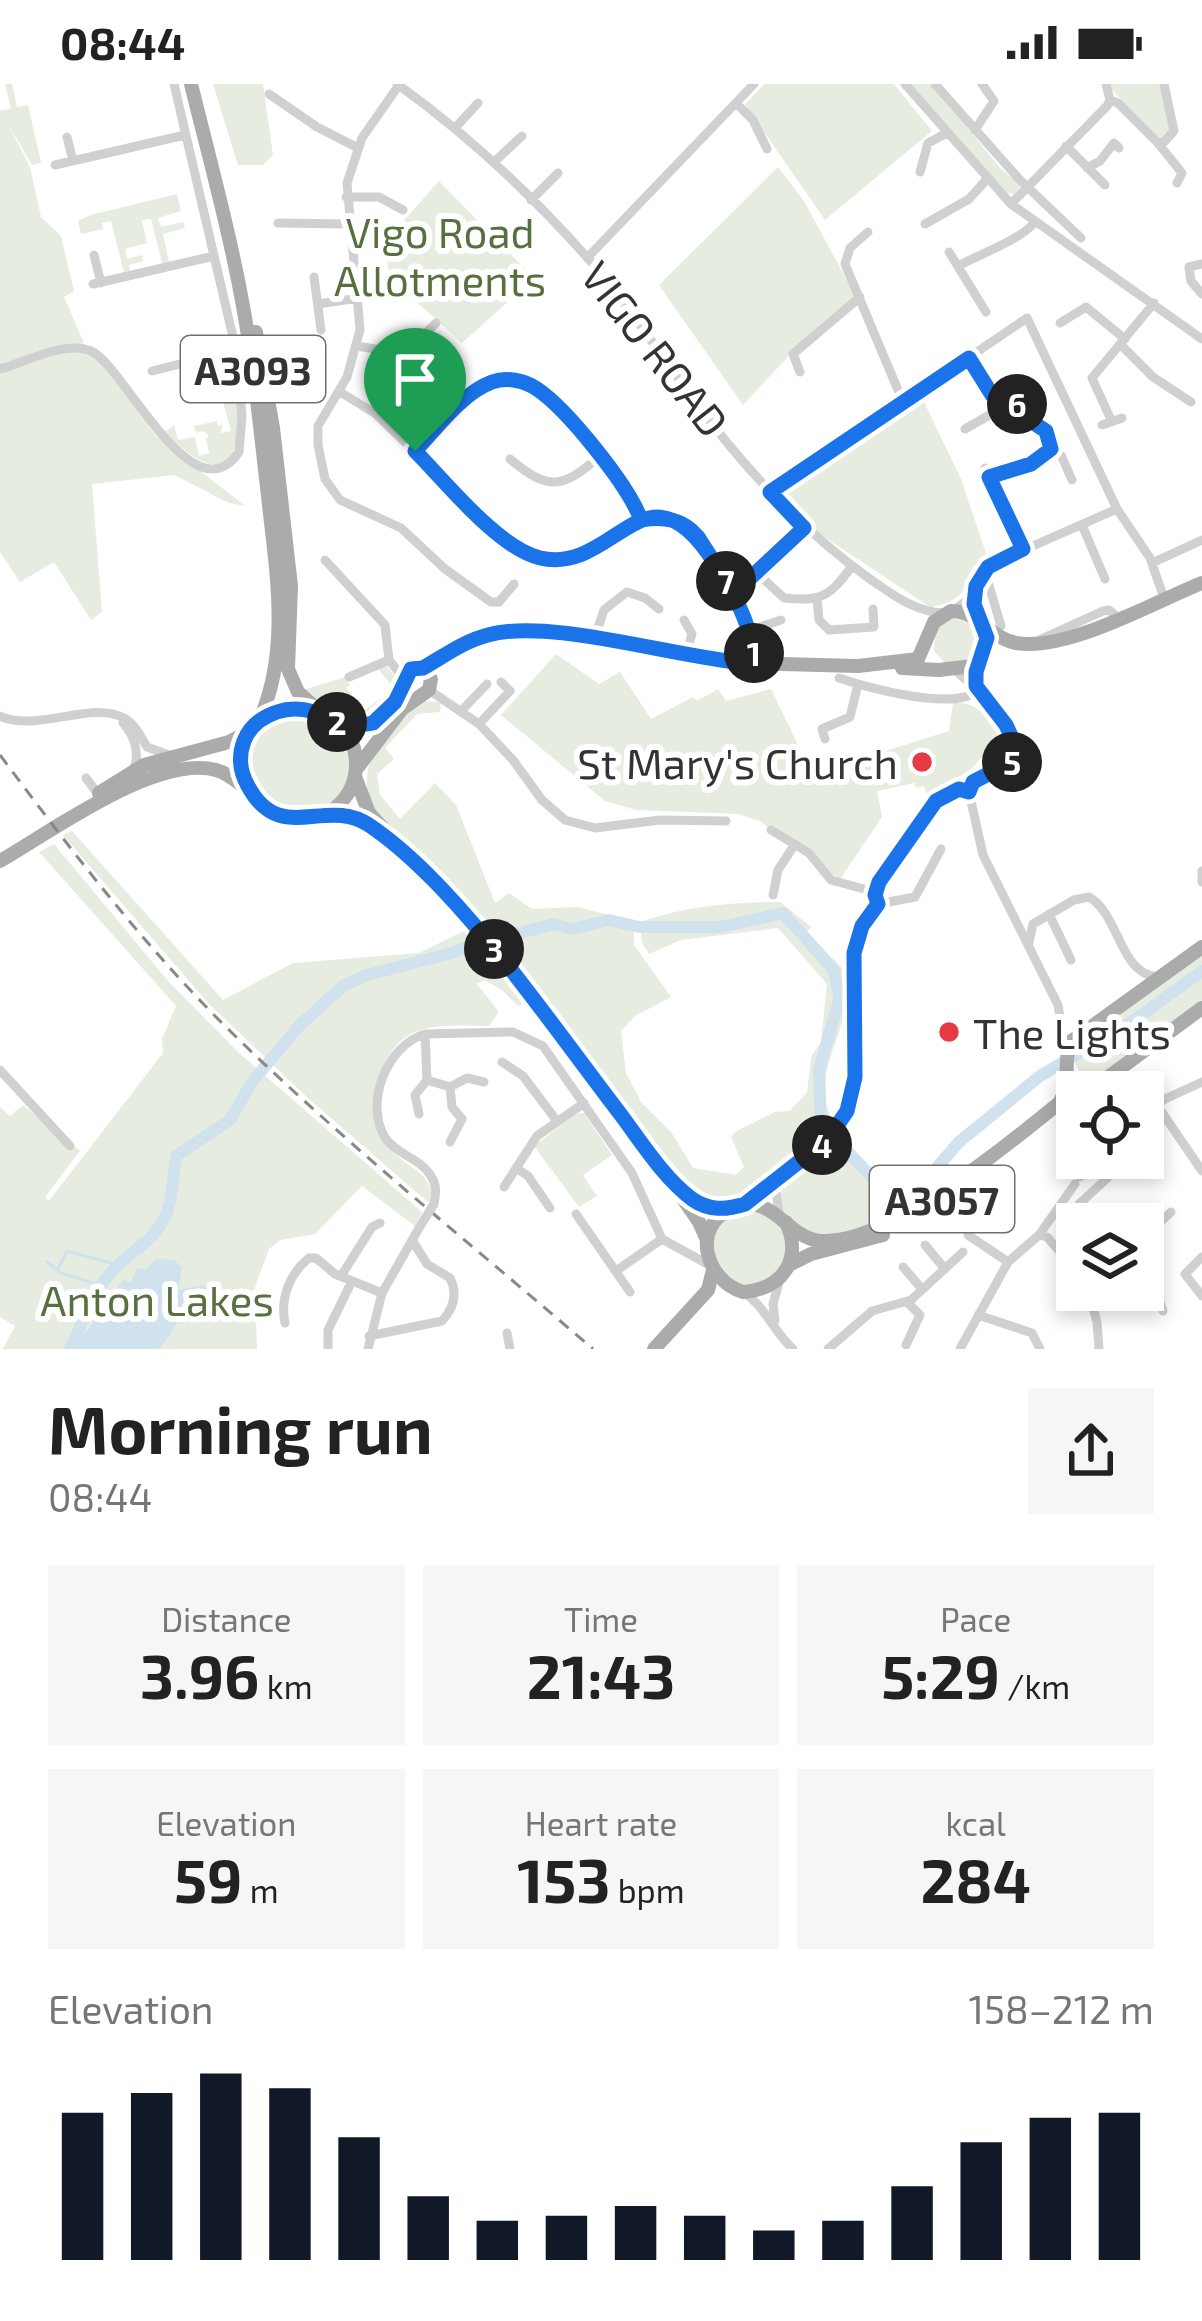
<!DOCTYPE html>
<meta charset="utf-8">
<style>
body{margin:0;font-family:"Exo 2",sans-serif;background:#f6f6f6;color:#222;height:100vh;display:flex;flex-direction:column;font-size:45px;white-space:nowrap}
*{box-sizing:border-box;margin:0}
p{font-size:39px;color:#767676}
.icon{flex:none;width:66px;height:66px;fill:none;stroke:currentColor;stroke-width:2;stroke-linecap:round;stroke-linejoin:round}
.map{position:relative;height:1265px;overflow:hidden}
.sheet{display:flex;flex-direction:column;background:#fff;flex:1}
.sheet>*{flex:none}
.controls{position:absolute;left:1056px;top:987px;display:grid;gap:24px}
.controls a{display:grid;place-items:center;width:108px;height:108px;border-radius:0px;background:#fff;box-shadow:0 6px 18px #0003;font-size:60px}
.pin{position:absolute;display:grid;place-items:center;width:102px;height:102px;color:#fff;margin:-123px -51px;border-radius:50% 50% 50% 0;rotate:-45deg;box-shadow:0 0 12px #0007}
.pin .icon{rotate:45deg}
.km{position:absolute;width:60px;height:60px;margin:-30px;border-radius:50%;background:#222;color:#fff;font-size:33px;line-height:60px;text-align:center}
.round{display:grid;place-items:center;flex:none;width:126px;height:126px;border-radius:0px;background:#f6f6f6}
.overview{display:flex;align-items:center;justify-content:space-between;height:204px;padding:0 48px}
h1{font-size:66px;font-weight:700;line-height:90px}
.figures{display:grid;grid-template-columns:repeat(3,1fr);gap:18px;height:204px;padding:12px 48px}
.figures div{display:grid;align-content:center;border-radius:0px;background:#f6f6f6;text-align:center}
.figures b{font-size:60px;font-weight:700}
.figures small{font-size:33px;font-weight:400}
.figures p{font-size:33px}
.chart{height:336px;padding:24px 48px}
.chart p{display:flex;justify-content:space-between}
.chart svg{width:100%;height:216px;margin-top:12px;stroke:#111827;stroke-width:6}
.status{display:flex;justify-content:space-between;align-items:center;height:84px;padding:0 60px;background:#fff;direction:ltr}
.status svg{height:33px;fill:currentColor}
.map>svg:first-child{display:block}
</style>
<div class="status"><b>08:44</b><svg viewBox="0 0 49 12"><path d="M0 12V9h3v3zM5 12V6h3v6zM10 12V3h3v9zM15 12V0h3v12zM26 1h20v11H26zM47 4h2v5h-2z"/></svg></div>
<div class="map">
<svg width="1202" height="1265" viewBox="0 0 1202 1265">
<rect width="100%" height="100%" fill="#fff"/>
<!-- green -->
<path fill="#e6ecdf" d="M5,0H12L17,23L28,21L41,79L32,81L7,38L30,83L41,133L61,152L74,207L64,213L84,259L0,282V26L11,25Z
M213,0H263L273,71L263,81H238Z
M764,0H894L932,47L825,136L745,20Z
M909,0H932L1001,85L1021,101L1016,110L1006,109Z
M1107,0H1161L1170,45L1163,54L1152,50Z
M778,83L804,117L856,213L792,268L743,321L659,201Z
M439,97L534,194L462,259L390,194L384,159Z
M177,110L181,127L158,134L161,143L183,138L185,144L163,150L169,178L162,179L151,135L142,136L147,159L125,165L127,175L142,171L143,177L129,181L130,187L124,188L111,137L102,139L103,145L81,150L78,137L91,131Z
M83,266L97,272L156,352L245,422L229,419L174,391L92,400L102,528L91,536L54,478L20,498L0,468V289L51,271Z
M228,272L233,275C235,299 255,396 204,378C191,373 176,359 164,349L174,341L178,356L195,353L199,372L209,369L206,354L209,352L203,347L196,349L194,342L217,337L218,342L222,341L221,349L231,347L219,303L210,302L229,298L223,273Z
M922,314L961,395L988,475C969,499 963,519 930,523L817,448L780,408Z
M952,533L980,543L975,576L945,579L934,567L936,542Z
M556,570L599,600L620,588L651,635L693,613L697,617L718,605L726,617L771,605L812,690L949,647L953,619C977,617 988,634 1003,651L968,688L947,699L950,705L928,715L924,702L917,704L914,699L877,707L882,733L838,798L760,737L738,730L637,726L605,717L501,631Z
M386,581L397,595C389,661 337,634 303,606L345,593L350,601L346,604L365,626L390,608L391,601L379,586L373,587Z
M423,617L441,618L440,628L417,630L385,664L394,675L377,690L380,711L400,735L435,699L456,721L495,819L509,809L532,825L578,823L634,838V861L671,913L635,932L621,947L626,989L641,1018L671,1048L693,1084L736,1091L744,1083L731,1053L735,1048L775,1028L789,1027L807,1009L811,973L821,958L827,900L778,844L681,856L649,870L642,859L640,838C686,822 731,818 780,818L811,843L806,848L846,888C853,941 821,972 825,1014C826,1023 832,1034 834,1042C820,1060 750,1120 729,1120C718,1120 703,1113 692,1110L536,915L518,922L502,906L484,896L477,900L499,928L489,942C464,942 427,938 406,953C374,974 367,1034 389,1063C403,1083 439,1090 429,1119L309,1015L209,920L63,751L72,747L223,916L293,879L419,869L466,846L492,879L507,875L372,726C354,675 386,647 423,617Z
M293,632C354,633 378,711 315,726C250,743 213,644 293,632Z
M54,760L168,897L238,968L422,1128L415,1142L362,1102L315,1150L280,1156L269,1165L255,1203L257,1265H3L15,1242L0,1233V1023L10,1032L23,1021L80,1067L45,1113L49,1117L163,969L162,955L176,922L39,768Z
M1202,868V917L1109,986C1084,999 1074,988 1072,963Z
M584,1029L612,1071L583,1091L597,1112L579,1123L534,1062L576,1030Z
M834,1056L872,1096L896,1131L860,1146L814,1153L782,1129L781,1100Z
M712 1163a38 38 0 1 1 76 0a38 38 0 1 1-76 0Z"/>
<!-- water -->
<path fill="#cfe2ee" d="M156,1175L174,1176L182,1183L178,1206L204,1201L209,1207L205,1217L193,1220L187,1217C180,1234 172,1249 159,1265H66L78,1239L84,1242V1251L123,1196L131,1198L137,1184L146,1186Z"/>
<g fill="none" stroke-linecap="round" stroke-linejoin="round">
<!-- stream -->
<path stroke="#cfe2ee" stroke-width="3" d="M46,1177L61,1189L102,1202
M57,1186L67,1167L118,1181"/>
<!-- river -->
<path stroke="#cfe2ee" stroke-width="12" d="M70,1265C84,1236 93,1207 116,1183C134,1165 157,1155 167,1128C173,1112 173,1090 176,1072L230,1036L252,998L299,942L343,902L367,891L452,869L499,849H520L553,840L573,845L609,836L639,843H721L783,829L833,885L840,913L819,986L821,1040L894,1116L914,1110L959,1058L1040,992L1136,935L1202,887"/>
<!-- minor -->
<path stroke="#d0d0d0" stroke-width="9" d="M397,0C470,52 534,113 593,180C629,222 658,268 691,312C742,382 800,445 870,495C893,511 915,528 944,529
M905,0L1011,120L1202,255
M935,0L1020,96L1081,154
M399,1L362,54L347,99L360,246L347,293L318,342V361L325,395L340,416L401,444L445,485L491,518H499L514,500
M269,10L317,43L358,64
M1110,16L1118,19L1157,58H1164L1174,47L1164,0
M736,19L753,36L767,65
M455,44L478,19
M975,46L994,17L982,0
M67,53L73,77
M1157,58L1182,89L1177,99
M1066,62L1105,101
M494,78L522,52
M55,81L185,51
M1087,84L1100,77L1114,59L1119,64
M920,88L928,59L947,49
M346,113H379L403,126
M531,116L558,89
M1011,120L1107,22L1110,16L1106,0
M278,139L348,140
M925,140L969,115L987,95
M868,148L850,164L845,180L903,318
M949,168L986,228
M94,171L101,199
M587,174L754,0
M1202,180L1189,183L1191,197L1202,210
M958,182C980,170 1020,156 1034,139
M314,193L321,246
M93,200L214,172
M318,220L359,214
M1060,239L1086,223L1125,255
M1120,260L1153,293L1191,318
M357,262L404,270L436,239
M969,274C976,286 984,307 995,314C1004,320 1003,314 1013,318C1023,321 1025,332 1033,338C1082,375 1017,382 989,393
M0,285C26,278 65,256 91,267C123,280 193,436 239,368L242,332L236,266L174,0
M152,287L236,266
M800,288L793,270L860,213
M340,308L376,330L506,457C587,518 636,393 693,447C704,457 711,473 719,485C737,513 752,548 755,580
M1112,338L1092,294L1154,219
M1102,341L1122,334
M965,345L993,329L1002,317
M1051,365L1061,371L1072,396
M415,367C437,345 462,310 492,298C506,292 524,296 537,305C566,325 630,403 641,436
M510,375C549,408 563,404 600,372
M985,384L1023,465
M770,408L1027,234L1117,425L1150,474L1164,514
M1082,441L1105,495
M325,476L385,541L389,576L404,595
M1152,479L1202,456
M758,490L784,514C822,518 830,512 852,482
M981,492L988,498L1001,542
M734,509L804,444
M817,514L819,536L829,546L874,543L873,525
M954,526L966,517L992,480L1117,425
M684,536L692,550L685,573
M748,547L781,536
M594,556L604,526L627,508L645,514L659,525
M1039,556L1103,527L1109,526L1117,533
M955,586L986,613L1021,673L973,698L969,708
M349,593L389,576
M839,594C869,604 954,628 979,606
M429,606L479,640L513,676L542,716L565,736L595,744L660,736L726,737
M462,626L487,600
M0,632C38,649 91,616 124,634C135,640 141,653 147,663L169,671
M123,639C134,651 140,669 134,684
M479,640L510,607L501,598
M825,655L822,645L850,633L858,600
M86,694L98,710
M969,708L983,771L1058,921L1066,969
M771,746L809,769L831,796L875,808
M1202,787V798
M773,811L778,786L795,760
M878,820L915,813L941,765
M1049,830L1071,876
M1029,858L1033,840L1074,816L1089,813C1120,831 1119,890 1158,893
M425,950L427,996L450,1003L467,994L484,998
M502,978L523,992L557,1037
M0,986L70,1062
M450,1003L452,1023L462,1035L450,1058
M1157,1021L1202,1087
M419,1030L415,1011L427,996
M1143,1032L1165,1015L1202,998
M1096,1075L1108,1086L1124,1090
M516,1084L528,1092L550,1124
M1080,1093L1097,1074
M504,1103L537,1052L584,1019
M748,1118L822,1061L844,1032L855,993L853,881L860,847L878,820L877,802L911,749L936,717L959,705L969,708
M434,1120C436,1110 437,1101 431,1092C421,1075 398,1071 386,1055C363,1020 387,961 425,950L513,948L543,962L632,1089L662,1155L711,1182
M1079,1120L1115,1087
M576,1130L630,1208
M779,1130L776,1107L780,1091
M968,1151L1008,1178
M1039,1151L1047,1153L1077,1187
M1143,1154L1171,1128
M925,1161L945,1185
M1143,1171L1163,1227
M1202,1173L1185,1190L1202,1212
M903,1183L922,1205
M616,1187L662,1155
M341,1192L372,1143L380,1139
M1088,1206L1097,1238L1099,1265
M743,1208C766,1223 773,1247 793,1265
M978,1231L1032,1249L1040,1265
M775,1237L773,1220L780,1195
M285,1239C280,1215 289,1190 309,1174H316L335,1190L382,1209
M507,1249L510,1265
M369,1252L442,1237C454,1224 458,1210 450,1194L427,1180L412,1156
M906,1261L920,1231L907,1218
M328,1265V1246L352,1197
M368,1265L382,1209L419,1144
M828,1265L872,1227L911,1216L963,1168
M960,1265L1008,1178L1039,1151L1075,1100"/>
<!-- major -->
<path stroke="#ababab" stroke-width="14" d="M191,0C212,85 236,171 249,258C257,309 262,361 268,412C276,487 291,566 259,637
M256,248L273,344L291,502L288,585L298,608L319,627
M902,584L939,586L972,582L985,567L984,542
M242 680a57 57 0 1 1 114 0a57 57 0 1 1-114 0Z
M339,640C395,646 385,617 411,585L423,584L479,554L512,547L561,550L739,579L858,582L918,575L934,538L951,527C979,527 989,554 1016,559C1067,568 1154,518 1202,499
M358,683L402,625L429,606L431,595L423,584
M356,695L369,729L492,862L657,1077L699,1138L707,1156
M99,709L144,681L229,658L248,648
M330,729L350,732L375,746
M0,777C51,748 156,670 216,686C228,689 237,698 248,706
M1088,1008L1202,924
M684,1107L701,1119L728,1126
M786,1138C803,1175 783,1205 743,1208C706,1197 690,1143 731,1125C772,1105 785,1154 821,1157C887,1161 1006,1062 1058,1020C1074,1000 1060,976 1073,956L1202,863
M791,1180L811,1170L883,1151
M654,1265L708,1206L713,1186"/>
<!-- rail -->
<path stroke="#888" stroke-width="3" stroke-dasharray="12 9" stroke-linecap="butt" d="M0,671C71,766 143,861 228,945C343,1058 471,1160 593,1265"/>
<!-- minor-bridge -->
<path stroke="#d0d0d0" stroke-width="9" d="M419,1144L434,1120"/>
</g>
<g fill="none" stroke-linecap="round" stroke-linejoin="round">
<!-- route casing -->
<g stroke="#fff" stroke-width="24">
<path id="route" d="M415,367C446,398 498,464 540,474C616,491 645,371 714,478C734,508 753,544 755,580C683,576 551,533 488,551C464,557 444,572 423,584L411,585L395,618L373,639C337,648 314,615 277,628C262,633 250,642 244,657C238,673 240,688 248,702C280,762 326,712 369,741C415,772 458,821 493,863C537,917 578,975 621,1031C642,1059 664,1094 692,1115C709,1127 726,1126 745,1120L828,1055L847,1027L855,993L854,869L862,842L878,820L875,811L879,798L936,717L959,705L969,708L973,698L1021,673L1006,641L976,602V588L987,554L974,520L976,502L988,483L1023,465L989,393L1031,380L1051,365L1046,347L1029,336L1019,321L992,311L969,274L770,408L804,444L734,509L698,453C683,435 664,432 641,436C629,402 567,325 537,305C524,296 506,293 492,298C462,309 436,345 415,367"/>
</g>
<!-- route -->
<use href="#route" stroke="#1a73e8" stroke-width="15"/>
</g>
<!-- markers -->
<g fill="#e63946" stroke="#fff" stroke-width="4.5">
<circle cx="922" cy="678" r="12"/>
<circle cx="949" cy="948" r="12"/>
</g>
<g text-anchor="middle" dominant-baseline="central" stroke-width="12" stroke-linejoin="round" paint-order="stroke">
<!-- shield labels -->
<g fill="#fff" stroke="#707070" stroke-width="3">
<rect x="181" y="252" width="144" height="66" rx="9"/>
<rect x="870" y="1082" width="144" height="66" rx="9"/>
</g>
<g font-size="39" font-weight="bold" fill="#333">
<text x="253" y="285">A3093</text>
<text x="942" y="1115">A3057</text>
</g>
<!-- park labels -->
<g font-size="42" fill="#56703f" stroke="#fff">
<text x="440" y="147">Vigo Road<tspan x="440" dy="48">Allotments</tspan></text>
<text x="157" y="1215">Anton Lakes</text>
</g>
<!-- street labels -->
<g font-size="42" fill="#333" stroke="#fff">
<text transform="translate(656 264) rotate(52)">VIGO ROAD</text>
</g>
<!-- poi labels -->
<g font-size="42" fill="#333" stroke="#fff" text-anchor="end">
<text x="898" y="678">St Mary's Church</text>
<text x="973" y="948" text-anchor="start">The Lights</text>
</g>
</g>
</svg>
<div class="controls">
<a><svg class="icon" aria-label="locate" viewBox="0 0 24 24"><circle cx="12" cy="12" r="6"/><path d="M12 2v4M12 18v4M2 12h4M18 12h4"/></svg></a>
<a><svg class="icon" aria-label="layers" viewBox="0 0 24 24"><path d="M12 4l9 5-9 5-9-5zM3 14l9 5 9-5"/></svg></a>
</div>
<div class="pin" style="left:415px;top:367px;background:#1e9e55"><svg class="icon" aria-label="arrive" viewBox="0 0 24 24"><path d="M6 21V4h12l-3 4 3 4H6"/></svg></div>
<b class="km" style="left:754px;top:569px">1</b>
<b class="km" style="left:337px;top:638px">2</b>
<b class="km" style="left:494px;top:865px">3</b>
<b class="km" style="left:822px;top:1061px">4</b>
<b class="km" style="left:1012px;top:678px">5</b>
<b class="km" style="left:1017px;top:320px">6</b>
<b class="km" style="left:726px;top:497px">7</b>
</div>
<section class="sheet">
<div class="overview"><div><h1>Morning run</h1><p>08:44</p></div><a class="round"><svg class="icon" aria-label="share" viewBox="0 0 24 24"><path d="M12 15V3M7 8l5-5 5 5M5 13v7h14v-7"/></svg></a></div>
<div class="figures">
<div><p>Distance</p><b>3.96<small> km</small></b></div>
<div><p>Time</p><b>21:43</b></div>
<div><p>Pace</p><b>5:29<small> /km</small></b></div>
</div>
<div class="figures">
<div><p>Elevation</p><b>59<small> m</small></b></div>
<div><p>Heart rate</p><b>153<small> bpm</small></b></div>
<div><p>kcal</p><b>284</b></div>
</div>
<div class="chart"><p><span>Elevation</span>158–212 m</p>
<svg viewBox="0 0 160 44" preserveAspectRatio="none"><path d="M5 44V14M15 44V10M25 44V6M35 44V9M45 44V19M55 44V31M65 44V36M75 44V35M85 44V33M95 44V35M105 44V38M115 44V36M125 44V29M135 44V20M145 44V15M155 44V14"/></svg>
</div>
</section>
